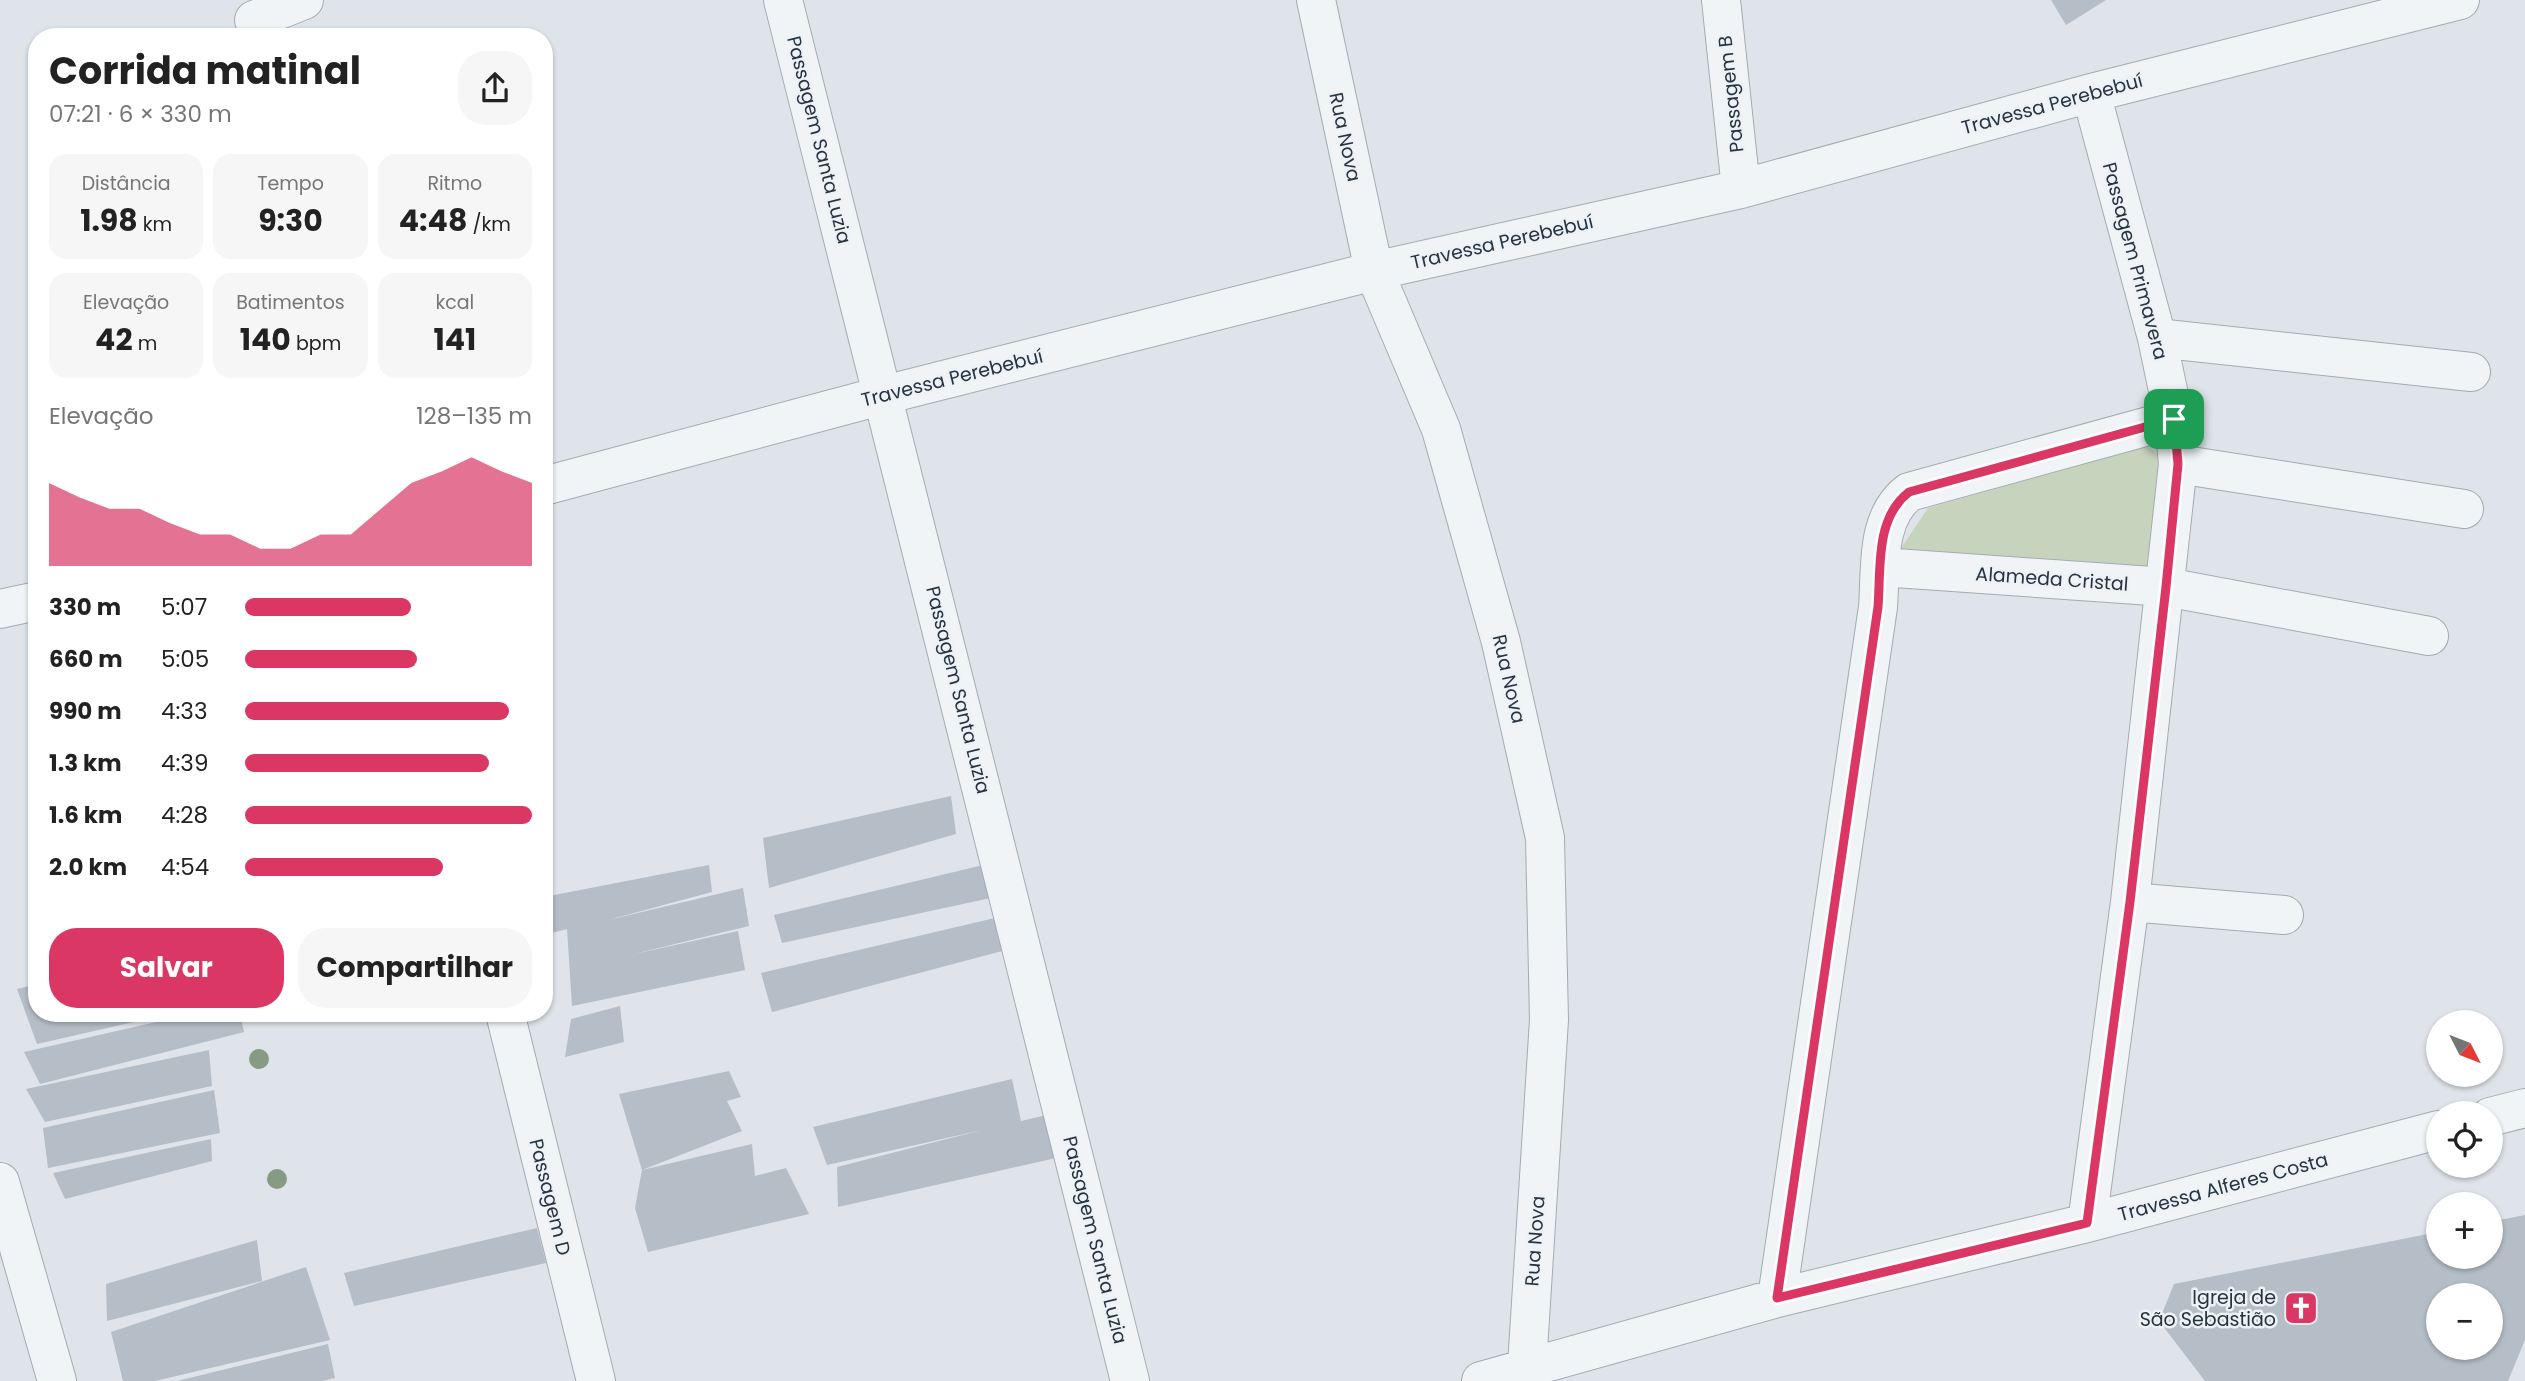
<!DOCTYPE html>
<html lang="pt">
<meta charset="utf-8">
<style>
body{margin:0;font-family:Poppins,sans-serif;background:#f6f6f6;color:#222;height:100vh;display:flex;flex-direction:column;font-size:26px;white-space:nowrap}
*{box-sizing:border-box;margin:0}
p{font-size:23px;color:#767676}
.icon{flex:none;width:38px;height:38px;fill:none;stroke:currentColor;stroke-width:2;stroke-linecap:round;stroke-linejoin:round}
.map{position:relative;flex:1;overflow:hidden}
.sheet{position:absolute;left:28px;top:28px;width:525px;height:994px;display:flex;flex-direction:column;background:#fff;border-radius:28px;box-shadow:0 2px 5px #0004}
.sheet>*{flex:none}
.needle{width:46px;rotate:132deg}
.controls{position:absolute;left:2426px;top:1010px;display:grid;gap:14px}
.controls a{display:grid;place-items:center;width:77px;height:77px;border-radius:50%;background:#fff;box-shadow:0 2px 5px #0004;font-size:35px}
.pin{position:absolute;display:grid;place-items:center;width:60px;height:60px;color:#fff;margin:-30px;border-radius:14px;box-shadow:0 4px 10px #0006}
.round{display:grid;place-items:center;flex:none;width:74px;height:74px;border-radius:28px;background:#f6f6f6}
.overview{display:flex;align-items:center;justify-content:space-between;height:119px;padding:0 21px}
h1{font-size:38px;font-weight:700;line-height:52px}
.stats{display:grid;grid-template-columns:repeat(3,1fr);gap:10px;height:119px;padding:7px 21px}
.stats div{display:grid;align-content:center;border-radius:18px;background:#f6f6f6;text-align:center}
.stats b{font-size:30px;font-weight:700}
.stats small{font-size:19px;font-weight:400}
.stats p{font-size:19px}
.chart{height:196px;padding:14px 21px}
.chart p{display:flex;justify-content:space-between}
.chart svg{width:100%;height:126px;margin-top:7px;fill:#da3764;opacity:.7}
.action{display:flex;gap:14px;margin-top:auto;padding:14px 21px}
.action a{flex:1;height:80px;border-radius:28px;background:#da3764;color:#fff;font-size:28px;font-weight:700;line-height:80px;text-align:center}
.action a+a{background:#f6f6f6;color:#222}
ul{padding:0 21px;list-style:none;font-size:23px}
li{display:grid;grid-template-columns:112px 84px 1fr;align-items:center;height:52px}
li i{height:18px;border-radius:9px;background:#da3764}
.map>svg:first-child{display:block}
</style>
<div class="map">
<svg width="2525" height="1381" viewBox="0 0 2525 1381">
<rect width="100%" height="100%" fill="#dee4e9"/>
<!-- green -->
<path fill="#c6d4be" d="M2147,446L2165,460L2154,572L1891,563L1928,508Z"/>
<!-- building -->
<path fill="#b5bdc6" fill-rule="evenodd" d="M2051,0H2106L2066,25Z
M951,796L956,834L769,888L763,838Z
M1000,861V896L782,943L774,915Z
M709,865L712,892L608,920L743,888L749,926L630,955L738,931L745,970L572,1006L567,929L544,935V897Z
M999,917L1006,950L772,1012L761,973Z
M37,984V1013L169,1014L37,1044L17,989Z
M620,1006L624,1042L565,1057L571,1019Z
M196,1013H240L244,1032L40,1084L24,1052Z
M209,1050L212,1086L45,1122L26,1089Z
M729,1071L741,1097L727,1101L742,1131L642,1170L752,1144L755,1176L786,1168L809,1214L648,1252L635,1208L642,1170L619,1094Z
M1012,1079L1021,1121L1051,1114L1056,1158L838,1207L837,1167L982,1130L827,1165L813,1127Z
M214,1090L220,1133L48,1168L43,1128Z
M211,1139L212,1161L65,1199L53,1173Z
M2525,1215V1340L2508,1381H2205L2159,1321L2174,1284L2438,1232V1256H2490V1222ZM2438,1295H2490V1348H2438Z
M537,1228L546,1263L354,1306L344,1273Z
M257,1240L262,1281L107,1321L106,1284Z
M306,1267L330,1340L155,1381H123L111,1332Z
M328,1344L335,1378L322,1381H177Z"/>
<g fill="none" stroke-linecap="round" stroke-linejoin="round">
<!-- minor casing -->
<g stroke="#a3abb3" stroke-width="40">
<path id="minor" d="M783,0L1130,1381
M1316,0L1374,271L1441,429L1501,642L1545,838L1549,1020L1526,1381
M1721,0L1741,189
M254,20L304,0
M2157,338L2471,372
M2178,464L2464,509
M544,486L884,395L1374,271L1741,189L2091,93L2460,0
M1881,567L2166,587L2429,636
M0,609L37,601
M2130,902L2284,915
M505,1013L596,1381
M2490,1117L2525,1108
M0,1182L57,1381
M2087,1223L2130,902L2178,464L2174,419L2157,338L2091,93
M1777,1298L1878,607C1881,568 1875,518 1909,492L2174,419
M1481,1381L1777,1298L2087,1223L2438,1130"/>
</g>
<!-- minor -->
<use href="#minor" stroke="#f1f4f7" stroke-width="38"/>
</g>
<!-- trees -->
<g fill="#879a84">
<circle cx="259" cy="1059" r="10"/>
<circle cx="277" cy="1179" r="10"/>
</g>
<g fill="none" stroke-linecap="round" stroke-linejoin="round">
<!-- route casing -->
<g stroke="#fff" stroke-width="14">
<path id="route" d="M2174,419L2178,464L2166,587L2130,902L2087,1223L1777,1298L1878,607C1881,568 1875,518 1909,492Z"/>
</g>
<!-- route -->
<use href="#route" stroke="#da3764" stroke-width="9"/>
</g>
<!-- icons -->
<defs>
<g id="church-square" transform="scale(1.75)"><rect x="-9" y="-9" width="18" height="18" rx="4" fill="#da3764" stroke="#edf2f6"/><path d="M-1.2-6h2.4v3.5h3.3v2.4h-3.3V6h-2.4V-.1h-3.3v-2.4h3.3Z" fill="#fff"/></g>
</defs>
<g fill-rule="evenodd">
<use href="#church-square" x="2301" y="1308"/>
</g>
<g text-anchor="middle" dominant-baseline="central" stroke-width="5" stroke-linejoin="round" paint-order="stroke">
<!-- street labels -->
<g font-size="19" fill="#263341" stroke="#edf2f6">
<text transform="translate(1731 94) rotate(-96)">Passagem B</text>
<text transform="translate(2052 104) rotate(-15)">Travessa Perebebuí</text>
<text transform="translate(1345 137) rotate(78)">Rua Nova</text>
<text transform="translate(819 140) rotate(76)">Passagem Santa Luzia</text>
<text transform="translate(1502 242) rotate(-13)">Travessa Perebebuí</text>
<text transform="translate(2135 261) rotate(75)">Passagem Primavera</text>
<text transform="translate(952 378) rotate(-14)">Travessa Perebebuí</text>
<text transform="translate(2052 579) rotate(4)">Alameda Cristal</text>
<text transform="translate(1509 679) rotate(77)">Rua Nova</text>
<text transform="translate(958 690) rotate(76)">Passagem Santa Luzia</text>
<text transform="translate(2223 1187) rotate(-15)">Travessa Alferes Costa</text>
<text transform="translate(550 1197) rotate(76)">Passagem D</text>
<text transform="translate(1095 1240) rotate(76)">Passagem Santa Luzia</text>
<text transform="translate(1535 1241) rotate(-86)">Rua Nova</text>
</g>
<!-- poi labels -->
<g font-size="19" fill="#263341" stroke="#edf2f6" text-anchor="end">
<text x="2276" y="1297">Igreja de<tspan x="2276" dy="22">São Sebastião</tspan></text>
</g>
</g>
</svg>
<div class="controls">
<a><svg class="needle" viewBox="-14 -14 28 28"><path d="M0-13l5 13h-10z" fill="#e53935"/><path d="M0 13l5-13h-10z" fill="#767676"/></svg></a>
<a><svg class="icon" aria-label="locate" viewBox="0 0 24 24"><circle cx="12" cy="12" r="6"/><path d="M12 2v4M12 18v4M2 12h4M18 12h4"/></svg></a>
<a>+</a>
<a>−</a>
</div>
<div class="pin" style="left:2174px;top:419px;background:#1e9e55"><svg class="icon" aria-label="arrive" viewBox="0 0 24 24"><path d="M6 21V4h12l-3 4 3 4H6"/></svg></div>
<section class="sheet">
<div class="overview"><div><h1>Corrida matinal</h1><p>07:21 · 6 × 330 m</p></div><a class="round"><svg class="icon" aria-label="share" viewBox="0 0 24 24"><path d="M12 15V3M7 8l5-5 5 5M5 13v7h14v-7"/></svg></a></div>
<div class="stats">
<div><p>Distância</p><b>1.98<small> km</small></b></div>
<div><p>Tempo</p><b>9:30</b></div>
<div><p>Ritmo</p><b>4:48<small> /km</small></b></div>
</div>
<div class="stats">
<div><p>Elevação</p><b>42<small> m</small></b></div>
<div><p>Batimentos</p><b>140<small> bpm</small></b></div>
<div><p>kcal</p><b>141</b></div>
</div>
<div class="chart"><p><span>Elevação</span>128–135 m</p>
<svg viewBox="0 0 160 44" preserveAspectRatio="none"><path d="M0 44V15L10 20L20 24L30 24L40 29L50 33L60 33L70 38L80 38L90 33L100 33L110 24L120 15L130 11L140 6L150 11L160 15V44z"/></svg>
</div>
<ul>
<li><b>330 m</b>5:07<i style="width:58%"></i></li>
<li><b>660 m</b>5:05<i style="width:60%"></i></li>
<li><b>990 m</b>4:33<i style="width:92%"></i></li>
<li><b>1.3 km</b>4:39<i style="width:85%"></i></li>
<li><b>1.6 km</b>4:28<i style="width:100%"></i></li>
<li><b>2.0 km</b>4:54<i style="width:69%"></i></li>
</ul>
<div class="action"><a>Salvar</a><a>Compartilhar</a></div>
</section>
</div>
